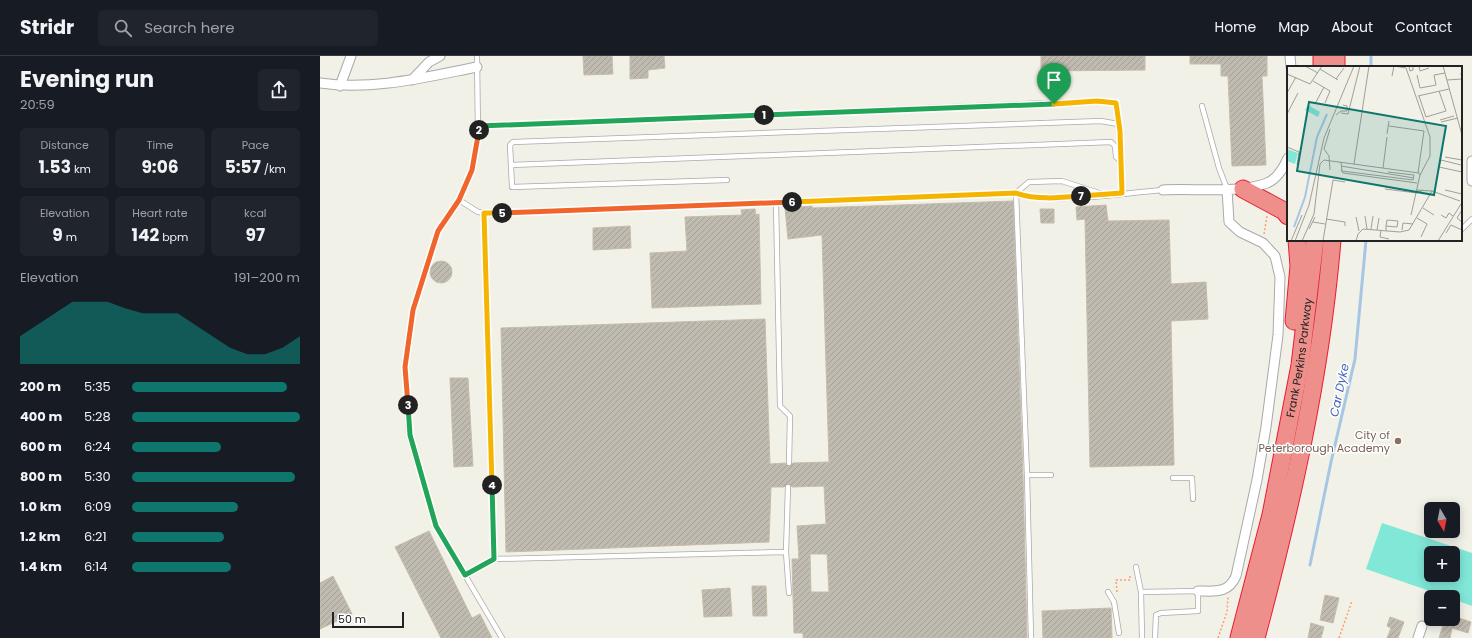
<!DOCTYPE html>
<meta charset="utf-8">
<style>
body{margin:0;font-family:Poppins,sans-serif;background:#20242c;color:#f1f3f6;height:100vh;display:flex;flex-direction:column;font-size:15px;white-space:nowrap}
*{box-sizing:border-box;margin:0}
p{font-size:13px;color:#9ea1a6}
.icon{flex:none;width:22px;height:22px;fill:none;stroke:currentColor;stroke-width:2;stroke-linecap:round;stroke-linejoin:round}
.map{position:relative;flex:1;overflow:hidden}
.side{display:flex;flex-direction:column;background:#171b24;width:320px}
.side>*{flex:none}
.needle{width:26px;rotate:170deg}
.controls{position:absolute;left:1104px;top:446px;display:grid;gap:8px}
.controls a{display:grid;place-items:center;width:36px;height:36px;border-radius:6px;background:#171b24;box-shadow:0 2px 10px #0003;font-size:20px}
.scale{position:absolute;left:12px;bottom:10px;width:72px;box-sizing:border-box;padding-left:4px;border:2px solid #222;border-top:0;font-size:11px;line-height:14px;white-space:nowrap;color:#222;-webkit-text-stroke:3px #fff;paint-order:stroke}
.pin{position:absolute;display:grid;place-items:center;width:34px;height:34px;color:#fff;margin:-41px -17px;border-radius:50% 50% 50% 0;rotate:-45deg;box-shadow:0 0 4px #0007}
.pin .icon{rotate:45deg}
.km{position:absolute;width:20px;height:20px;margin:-10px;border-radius:50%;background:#222;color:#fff;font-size:11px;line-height:20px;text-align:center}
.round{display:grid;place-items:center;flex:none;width:42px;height:42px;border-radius:6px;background:#20242c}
.summary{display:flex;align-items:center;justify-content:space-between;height:68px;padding:0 20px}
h1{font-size:22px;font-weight:700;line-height:30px}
.stats{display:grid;grid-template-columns:repeat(3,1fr);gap:6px;height:68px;padding:4px 20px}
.stats div{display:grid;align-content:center;border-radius:6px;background:#20242c;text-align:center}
.stats b{font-size:17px;font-weight:700}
.stats small{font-size:11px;font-weight:400}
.stats p{font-size:11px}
.chart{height:112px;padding:8px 20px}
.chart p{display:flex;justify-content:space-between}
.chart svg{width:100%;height:72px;margin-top:4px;fill:#0f766e;opacity:.7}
ul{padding:0 20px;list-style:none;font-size:13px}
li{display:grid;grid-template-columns:64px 48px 1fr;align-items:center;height:30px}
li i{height:10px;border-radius:5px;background:#0f766e}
header{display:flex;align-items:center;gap:24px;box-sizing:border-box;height:56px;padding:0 20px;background:#171b24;border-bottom:1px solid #363941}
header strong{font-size:19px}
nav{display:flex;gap:22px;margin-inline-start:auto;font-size:14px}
.search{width:280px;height:36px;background:#20242c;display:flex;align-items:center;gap:10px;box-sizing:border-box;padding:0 14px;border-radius:6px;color:#9ea1a6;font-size:15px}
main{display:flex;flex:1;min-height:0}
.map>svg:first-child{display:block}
</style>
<header>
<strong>Stridr</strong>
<div class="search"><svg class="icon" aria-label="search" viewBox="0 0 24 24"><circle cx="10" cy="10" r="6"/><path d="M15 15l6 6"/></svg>Search here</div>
<nav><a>Home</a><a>Map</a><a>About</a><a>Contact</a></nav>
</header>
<main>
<section class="side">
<div class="summary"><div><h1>Evening run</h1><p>20:59</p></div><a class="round"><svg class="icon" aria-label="share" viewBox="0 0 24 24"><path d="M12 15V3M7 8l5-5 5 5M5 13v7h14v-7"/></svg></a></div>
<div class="stats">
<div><p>Distance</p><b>1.53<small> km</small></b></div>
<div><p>Time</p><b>9:06</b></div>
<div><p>Pace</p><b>5:57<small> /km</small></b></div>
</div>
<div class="stats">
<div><p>Elevation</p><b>9<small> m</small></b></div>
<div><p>Heart rate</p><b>142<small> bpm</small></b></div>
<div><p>kcal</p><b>97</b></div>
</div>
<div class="chart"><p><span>Elevation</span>191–200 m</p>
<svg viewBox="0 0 160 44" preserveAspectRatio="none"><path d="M0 44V27L10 20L20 13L30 6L40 6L50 6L60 10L70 13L80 13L90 13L100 20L110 27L120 34L130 38L140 38L150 34L160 27V44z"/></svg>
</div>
<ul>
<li><b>200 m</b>5:35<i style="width:92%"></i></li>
<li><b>400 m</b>5:28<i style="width:100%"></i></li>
<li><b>600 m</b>6:24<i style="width:53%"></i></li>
<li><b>800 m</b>5:30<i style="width:97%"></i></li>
<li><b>1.0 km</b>6:09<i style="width:63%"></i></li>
<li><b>1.2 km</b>6:21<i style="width:55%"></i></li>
<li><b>1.4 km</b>6:14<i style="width:59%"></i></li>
</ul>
</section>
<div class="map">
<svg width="1152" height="582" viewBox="0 0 1152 582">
<defs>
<pattern id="building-hatch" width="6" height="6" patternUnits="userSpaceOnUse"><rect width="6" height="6" fill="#c0bbb0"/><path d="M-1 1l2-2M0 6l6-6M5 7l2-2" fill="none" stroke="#a5a097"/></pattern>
</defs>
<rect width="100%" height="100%" fill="#f2f1e8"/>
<!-- pitch -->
<path fill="#81e7d7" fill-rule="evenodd" d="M1062,467L1152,497V550L1133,543V541H1127L1046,513ZM1111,497H1133V519H1111Z"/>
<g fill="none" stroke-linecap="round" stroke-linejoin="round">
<!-- stream -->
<path stroke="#a5c7e3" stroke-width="3" d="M1051,11V0
M990,509L1011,406L1035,303L1046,184"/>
</g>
<!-- building -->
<path fill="url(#building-hatch)" stroke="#c6bca9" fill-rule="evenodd" d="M263,0H292L293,18L264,19Z
M310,0H344L345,12L328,14V22L310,23Z
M721,0H825V14L721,15Z
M870,0H947V20H942L946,109L912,110L908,20H901V8H870Z
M693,145L703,419L707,582H483V577H474L472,503H479L477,470L506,468L504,430L472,431L468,427L464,431H451L449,486L186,496L181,272L445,263L450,408L465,407L469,411L473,407L509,406L502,179L468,183L465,152L492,150V152ZM490,498H507L509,536H491Z
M786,149L788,165L849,164L851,228L886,226L888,263L851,265L854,409L770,411L765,163L757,164L756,151Z
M435,153L436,159L439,158L441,248L332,252L330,197L367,195L365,161L422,159L421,154Z
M720,153H734V167H721Z
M310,170L311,192L273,194V172Z
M110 216a11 11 0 1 1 22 0a11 11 0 1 1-22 0Z
M130,322H148L153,410L134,411Z
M109,475L152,562L160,558L172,582H121L75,491Z
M13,520L32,558L0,573V527Z
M432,530H446L447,560H433Z
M410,532L412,560L384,561L382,534Z
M1005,539L1019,542L1013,567L1000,564Z
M791,552L792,582H723L722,555Z
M1133,560L1151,566L1148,577L1132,572L1130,582H1119L1125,563H1133Z
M1070,561L1084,566L1078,582H1067L1071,572L1067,570Z
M991,567L1004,571L1001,582H988Z"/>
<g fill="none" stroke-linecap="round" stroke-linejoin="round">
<!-- lane casing -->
<g stroke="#a9a9a9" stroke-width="6">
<path id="lane" d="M157,0L158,78L152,114L139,144L158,156L168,157L696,137C735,149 801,137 843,134
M882,50L899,112L907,133
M159,70L777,45L796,47L798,68
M191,109L791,86L795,90L796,101L801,105
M407,124L192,131L190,89L193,86L781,65L798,68L800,75L802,137
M696,137L707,419L711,582
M696,137L709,126L742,125L782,138
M139,144L118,175L93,254L85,311L89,379L116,470L182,582
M456,146L460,350L470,360L469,407
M164,157L174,503L466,496
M1141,174L1152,163
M707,419H731
M853,422H872L873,443
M468,431L466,496L469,537
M816,511L821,536
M145,519L174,503
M788,536L794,546L799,577
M822,582L821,536L878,535V555L841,557L836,559L835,582"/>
</g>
<!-- street casing -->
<g stroke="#a9a9a9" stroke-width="11">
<path id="street" d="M970,0L971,11
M92,24L109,6L120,0
M0,27C52,35 106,21 157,11
M20,30L31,0
M1152,105V125
M843,134C873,132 919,138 947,127C957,123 964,111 968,102
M878,535C895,535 908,538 916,520L937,424L946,371L958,279L960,221L955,200L943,187L920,176L909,166L907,133
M1098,582L1102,570"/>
</g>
<!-- highway casing -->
<g stroke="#e91c33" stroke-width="19">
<g id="highway">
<path d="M1002,11V0"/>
<path d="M1016,11V0"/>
<path d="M923,133L964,155L968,160"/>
<path d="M974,265L979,210L977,184"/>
<path id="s1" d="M919,582L951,459L980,309L995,184"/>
<path d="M936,582C971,451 1001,319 1012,184"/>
</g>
</g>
<!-- path -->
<path stroke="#ff9d6c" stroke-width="1.5" stroke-dasharray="2 2" stroke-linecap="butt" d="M944,178L947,160
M797,536L796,524H810V519
M898,582L907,556L908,541
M1019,582L1032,545"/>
<!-- lane -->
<use href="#lane" stroke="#fff" stroke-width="4.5"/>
<!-- street -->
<use href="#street" stroke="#fff" stroke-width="9"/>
<!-- highway -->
<use href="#highway" stroke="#ee8f8b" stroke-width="17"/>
</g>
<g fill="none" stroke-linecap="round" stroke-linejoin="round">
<!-- split-1 casing -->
<g stroke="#fff" stroke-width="8">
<path id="split-1" d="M444,59L734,48"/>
</g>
<!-- split-2 casing -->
<g stroke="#fff" stroke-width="8">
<path id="split-2" d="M159,74V70L444,59"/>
</g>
<!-- split-3 casing -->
<g stroke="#fff" stroke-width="8">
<path id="split-3" d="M88,349L85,311L93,254L118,175L139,144L152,114L159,74"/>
</g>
<!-- split-4 casing -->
<g stroke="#fff" stroke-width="8">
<path id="split-4" d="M88,349L90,379L116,470L145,519L174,503L172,429"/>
</g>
<!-- split-5 casing -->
<g stroke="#fff" stroke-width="8">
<path id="split-5" d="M172,429L164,157H182"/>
</g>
<!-- split-6 casing -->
<g stroke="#fff" stroke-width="8">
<path id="split-6" d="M182,157L472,146"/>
</g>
<!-- split-7 casing -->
<g stroke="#fff" stroke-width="8">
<path id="split-7" d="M472,146L696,137C717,144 738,142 761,140"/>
</g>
<!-- split-8 casing -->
<g stroke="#fff" stroke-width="8">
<path id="split-8" d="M734,48L777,45L796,47L800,75L802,137L761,140"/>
</g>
<!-- split-1 -->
<use href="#split-1" stroke="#22a559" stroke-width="5"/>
<!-- split-2 -->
<use href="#split-2" stroke="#22a559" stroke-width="5"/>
<!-- split-3 -->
<use href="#split-3" stroke="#f0652b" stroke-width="5"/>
<!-- split-4 -->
<use href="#split-4" stroke="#22a559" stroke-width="5"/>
<!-- split-5 -->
<use href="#split-5" stroke="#f5b400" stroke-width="5"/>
<!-- split-6 -->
<use href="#split-6" stroke="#f0652b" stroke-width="5"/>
<!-- split-7 -->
<use href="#split-7" stroke="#f5b400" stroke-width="5"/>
<!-- split-8 -->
<use href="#split-8" stroke="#f5b400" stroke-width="5"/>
</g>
<!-- markers -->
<circle fill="#8d6e63" stroke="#fff" stroke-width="1.5" cx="1078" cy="385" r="4"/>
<g text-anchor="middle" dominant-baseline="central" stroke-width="3" stroke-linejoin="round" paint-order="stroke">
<!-- street labels -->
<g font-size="11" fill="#222" stroke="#fff">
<text stroke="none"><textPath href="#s1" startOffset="287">Frank Perkins Parkway</textPath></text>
</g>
<!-- education labels -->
<g font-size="11" fill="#785e54" stroke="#fff" text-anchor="end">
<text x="1070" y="379">City of<tspan x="1070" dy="13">Peterborough Academy</tspan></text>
</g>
<!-- water labels -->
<g font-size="12" font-style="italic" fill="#4565ba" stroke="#fff">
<text transform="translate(1019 334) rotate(-78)">Car Dyke</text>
</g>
</g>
<!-- overview -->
<g transform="translate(967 10)">
<rect width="175" height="175" fill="#f2f1e8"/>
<path d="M21,39L33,46L31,51L18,44ZM0,83L11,87L8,98L0,95Z" fill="#81e7d7"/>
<path fill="none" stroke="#a5c7e3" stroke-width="2" d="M7,161L18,131L30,71L40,48"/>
<path fill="none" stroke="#9f9e99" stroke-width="1" d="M18,0L31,7M122,0L123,5L126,4V0M132,0L133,5L142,2M156,0L175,69M33,3L51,14M0,8L23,18L35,0M130,9L133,22L149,19L147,9L158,7M105,10L107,0L119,2L143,71V90L133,109M49,13L57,2M160,14L175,13L174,7M26,15L43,25L38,37M0,27L9,11M131,30L162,23M132,30L139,51L159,45L152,25M28,38L37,21M54,47L61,48L73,0M0,48L11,27M49,49L54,45H60V40L56,39M153,54L167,50M154,56L171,52M102,60L137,65L131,107M43,63L37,83L42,90L43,104M100,68L102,55M0,81L12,86L10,99M158,91L175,94M54,96L55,105L126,114L127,109L101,106M67,98L82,0M174,99L154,94L152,101L175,106M54,100L127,112M96,102L100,71M54,104L56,107L130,117M98,123L130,127L136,124M129,124L145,125L173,135M158,124L175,128M136,142L147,149M175,144L170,152L175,156M154,149L159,152L162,147L166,150M78,150L80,163M69,151L72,165M130,152L140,158L134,171M39,153L58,156V160M26,156L38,158M22,163L28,151M84,163L86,150M90,164L92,152M94,164L93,171L102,173M115,164L116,157L126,158M99,165V160L110,161L111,155L100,154L99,160M159,167L164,159L175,164M4,175L15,149M8,175L22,139L37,72L67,0M15,175L27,148L33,98L37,94L132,107L133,109L124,149M36,175L46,114L58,116M69,175L71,168L76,163L113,166L122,164L145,125M151,175L174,138"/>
<path fill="#0f766e" fill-opacity="0.15" stroke="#0f766e" stroke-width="2" d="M22,36L159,60L147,129L10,105Z"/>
<rect width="175" height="175" fill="none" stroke="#222" stroke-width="2"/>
</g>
</svg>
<div class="controls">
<a><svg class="needle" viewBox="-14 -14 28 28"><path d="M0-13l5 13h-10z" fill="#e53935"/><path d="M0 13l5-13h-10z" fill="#9ea1a6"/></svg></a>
<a>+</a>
<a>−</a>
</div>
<div class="scale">50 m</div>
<div class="pin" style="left:734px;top:48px;background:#1e9e55"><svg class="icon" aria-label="arrive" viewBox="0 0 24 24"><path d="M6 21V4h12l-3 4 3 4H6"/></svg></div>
<b class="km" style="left:444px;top:59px">1</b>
<b class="km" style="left:159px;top:74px">2</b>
<b class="km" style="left:88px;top:349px">3</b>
<b class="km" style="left:172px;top:429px">4</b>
<b class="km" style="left:182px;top:157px">5</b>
<b class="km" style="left:472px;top:146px">6</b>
<b class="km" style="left:761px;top:140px">7</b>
</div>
</main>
